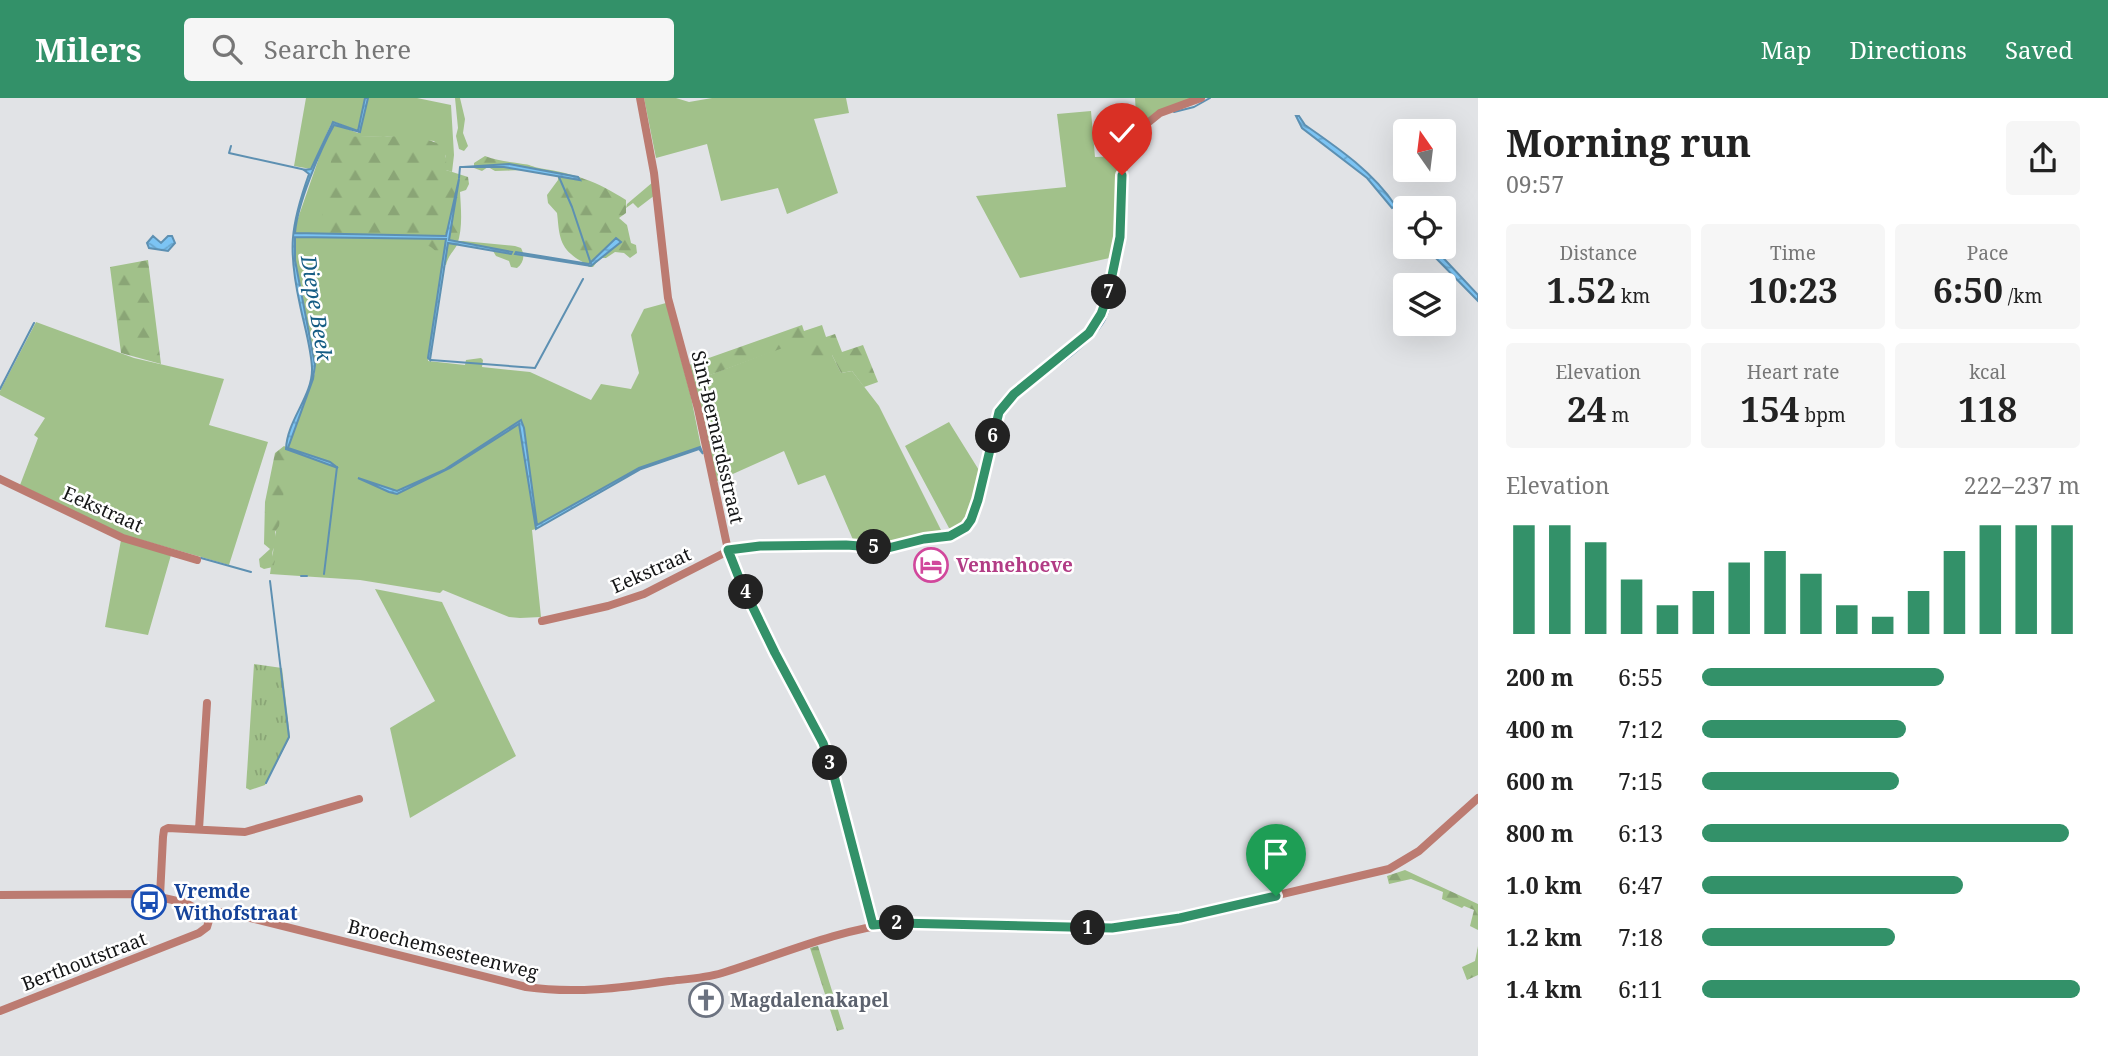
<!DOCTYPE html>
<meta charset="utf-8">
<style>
body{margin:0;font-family:"Noto Serif",serif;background:#f6f6f6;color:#222;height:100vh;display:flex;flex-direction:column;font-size:26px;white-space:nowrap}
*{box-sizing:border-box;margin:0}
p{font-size:23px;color:#767676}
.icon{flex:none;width:38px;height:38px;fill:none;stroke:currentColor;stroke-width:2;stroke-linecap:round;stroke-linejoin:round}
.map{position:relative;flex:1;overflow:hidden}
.side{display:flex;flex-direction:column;background:#fff;width:630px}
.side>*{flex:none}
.needle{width:46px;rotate:346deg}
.fabs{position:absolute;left:1393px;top:21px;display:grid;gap:14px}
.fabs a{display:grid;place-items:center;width:63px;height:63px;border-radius:7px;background:#fff;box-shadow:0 7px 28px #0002;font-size:35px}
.pin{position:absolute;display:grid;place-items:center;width:60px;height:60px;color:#fff;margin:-72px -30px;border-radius:50% 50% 50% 0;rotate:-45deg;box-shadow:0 0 7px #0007}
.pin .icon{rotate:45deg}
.km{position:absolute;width:35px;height:35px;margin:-18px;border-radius:50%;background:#222;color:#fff;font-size:19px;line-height:35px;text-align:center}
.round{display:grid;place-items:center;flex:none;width:74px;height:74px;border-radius:7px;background:#f6f6f6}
.headline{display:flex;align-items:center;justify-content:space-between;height:119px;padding:0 28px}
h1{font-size:38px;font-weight:700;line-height:52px}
.stats{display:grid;grid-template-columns:repeat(3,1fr);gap:10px;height:119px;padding:7px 28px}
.stats div{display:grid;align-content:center;border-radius:7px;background:#f6f6f6;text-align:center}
.stats b{font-size:35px;font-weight:700}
.stats small{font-size:19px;font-weight:400}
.stats p{font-size:19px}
.chart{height:196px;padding:14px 28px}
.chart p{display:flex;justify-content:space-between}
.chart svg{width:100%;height:126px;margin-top:7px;stroke:#339169;stroke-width:6}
ul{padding:0 28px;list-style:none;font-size:23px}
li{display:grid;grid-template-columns:112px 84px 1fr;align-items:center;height:52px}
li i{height:18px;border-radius:9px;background:#339169}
header{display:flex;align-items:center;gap:42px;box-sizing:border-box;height:98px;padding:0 35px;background:#339169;color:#fff}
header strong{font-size:33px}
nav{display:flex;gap:38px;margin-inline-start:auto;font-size:24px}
.search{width:490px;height:63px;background:#f6f6f6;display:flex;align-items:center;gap:18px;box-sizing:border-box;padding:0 24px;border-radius:7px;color:#767676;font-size:26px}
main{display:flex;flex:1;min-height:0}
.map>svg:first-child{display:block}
</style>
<header>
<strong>Milers</strong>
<div class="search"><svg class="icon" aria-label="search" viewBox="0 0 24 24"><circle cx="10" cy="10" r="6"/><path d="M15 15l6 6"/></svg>Search here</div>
<nav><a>Map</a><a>Directions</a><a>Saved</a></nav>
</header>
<main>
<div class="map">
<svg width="1478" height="958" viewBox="0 0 1478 958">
<defs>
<pattern id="forest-firs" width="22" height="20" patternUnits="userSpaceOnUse" patternTransform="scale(1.75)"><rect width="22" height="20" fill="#a1c18a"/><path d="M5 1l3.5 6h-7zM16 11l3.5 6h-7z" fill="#8aa576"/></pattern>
<pattern id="park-tufts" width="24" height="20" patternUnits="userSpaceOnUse" patternTransform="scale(1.75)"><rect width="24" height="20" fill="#a1c18a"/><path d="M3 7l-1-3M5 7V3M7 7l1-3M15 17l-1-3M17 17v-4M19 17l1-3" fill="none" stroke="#8aa576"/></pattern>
<pattern id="water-waves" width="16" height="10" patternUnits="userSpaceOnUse" patternTransform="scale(1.75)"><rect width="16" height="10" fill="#7cc4f4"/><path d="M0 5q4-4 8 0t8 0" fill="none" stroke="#6aa8d0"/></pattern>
</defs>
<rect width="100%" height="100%" fill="#e1e3e6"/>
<!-- grass -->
<path fill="#a1c18a" d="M306,0H417L451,7L454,57L452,74L446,72V58L434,43L384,38L335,40L446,141L428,263L465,267L466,262L481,260L483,262L482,269L530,274L591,302L601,286L631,291L639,275L631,237L644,211L666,205L691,299L701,349L637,371L537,427L536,431L532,432L541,519L520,520L509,519L443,492L440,495L360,482L270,476L288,347L315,275L313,258L295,162L296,126L321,54L334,26L358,35V33L335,24L331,26L311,71L294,68Z
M455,0H460L465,21L463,35L468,48L464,53L459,51L456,38L458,30Z
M644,0H676L689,4L712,0H846L849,15L814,21L838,95L787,116L778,90L721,103L707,46L656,60Z
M1135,0H1195L1146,23L1136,17Z
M1091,13L1095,59L1124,58L1114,159L1020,180L976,98L1066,89L1057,16Z
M653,84L655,97L638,110L633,105L626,110L627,106Z
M463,143L515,148L521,150C525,157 524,165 517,170L511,169L509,163L496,158L493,153L458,145V143Z
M36,224L134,260L224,281L209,327L268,344L229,467L124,437L20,387L38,340L34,337L45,320L0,297V293Z
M804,241L832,257L841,275L852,273L879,308L943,436L894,447L854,444L825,377L798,387L784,353L715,384L694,283Z
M949,324L982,377L969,421L955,433L949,430L905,348Z
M121,442L171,457L148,537L105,529Z
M375,491L442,504L516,658L410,720L390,630L435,603Z"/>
<!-- forest -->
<path fill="url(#forest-firs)" d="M384,38C399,39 434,38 443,50C447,56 446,65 446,72L468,79L469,86L466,92L460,94C461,111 463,131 457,147C453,154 448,158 446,167L439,166C444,127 343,146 321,140L323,112L335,39Z
M485,58C498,63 510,64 523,66C529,66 533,69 539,70C576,76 596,83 626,102V115L619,120L627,127L631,145L636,147L637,155L630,160L624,155L615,154L606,160H600L593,169H589C583,163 577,162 571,156C558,145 559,130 557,115L548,105L547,97L558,82V78L526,72L495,73L488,69L482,73L474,70V65Z
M148,162L161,266L121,255L110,169Z
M802,227L804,233L822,227L826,239L835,236L842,254L863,247L878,284L864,289L852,273L841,275L832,257L812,265L804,242L694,283L689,267Z
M284,348L288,350L289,357L279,428L275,434L277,445C273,452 270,454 275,463L273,469L264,471L260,469L259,461L270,451L264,446L265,404L275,355Z
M1405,772L1478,806V832L1470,828L1474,812L1464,808L1462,810L1442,801L1443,794L1411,781L1389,786L1387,778Z
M818,848L844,931L837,933L810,850Z
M1478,848V877L1467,882L1462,869L1475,863Z"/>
<!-- park -->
<path fill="url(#park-tufts)" d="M254,566L282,570L290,639L265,687L250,692L246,690Z"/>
<!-- water -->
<path fill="url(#water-waves)" stroke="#5d90b2" stroke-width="2" d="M365,0H368L360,34L334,27C320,52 297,107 295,135L446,138L459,81L449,142L512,154L511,156L448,145L430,262L428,260L446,141L295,139V162L315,267L313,281L288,350L330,364L338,370L286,351C287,322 313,298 312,270C311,249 304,227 300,207C288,152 290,129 309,76L304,72L311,71L333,24L358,33Z
M1296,18H1299L1305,27C1338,50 1372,73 1395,107L1394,109L1392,110L1367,80L1302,30Z
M509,66L578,79L580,82L504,69H463Z
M153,138L161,145L168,138H172L175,145L168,153L149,150L147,145Z
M616,140L621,144L591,168L515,156L516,154L589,166Z
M1425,149L1434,150L1478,197V203Z
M521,322L524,330L537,427L639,370L700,349L703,356L699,351L641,371L536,431L519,326L450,370L397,396L389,394L358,380L397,393L444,372Z"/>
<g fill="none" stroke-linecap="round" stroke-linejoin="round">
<!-- stream -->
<path stroke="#5d90b2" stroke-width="2" d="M1174,14L1194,9L1210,0
M231,48L229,55L306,72
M559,79L572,109L591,166
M459,80L460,69H465
M1114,149L1117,127
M1122,152L1125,108
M431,262L535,270L583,181
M1029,289C1051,272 1088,249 1103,225C1112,210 1114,189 1118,173
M0,291L34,225
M1000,328L1003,316
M201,460L251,474
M324,476L337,369
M301,478H307
M266,685L289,639L270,483"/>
<!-- minor -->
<path stroke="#bc7b71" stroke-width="8" d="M640,0L654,75L668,200L698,311L728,452L741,485L775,555L823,645L833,674L873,827
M0,381L123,440L197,462
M542,523L608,508L644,496L734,450L846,447L888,450L924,441L950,438L962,433L971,422L978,402L999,314L1014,296L1089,235L1102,216L1116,160L1120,139L1122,77L1132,43L1139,32L1160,15L1201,0
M199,731L207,605
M0,797L146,796L186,805L210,819
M160,798L163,739L164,732L168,730L245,734L359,701
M210,819L218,814H227L526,889C574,896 621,890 669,883C687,881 706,880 722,875C780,857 836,832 897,825L1078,830L1141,826L1180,820L1389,771L1419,753L1478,700
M0,913L199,835L207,829L210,819"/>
</g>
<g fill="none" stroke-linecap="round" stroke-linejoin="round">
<!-- route casing -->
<g stroke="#fff" stroke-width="14">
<path id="route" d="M1122,77L1120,139L1108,197L1101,216L1089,235L1014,296L999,314L978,402L971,422L966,429L950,438L924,441L888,450L846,447L760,448L728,452L741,485L775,555L823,645L833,674L873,827L897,825L1112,830L1180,820L1276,798"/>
</g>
<!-- route -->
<use href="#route" stroke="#339169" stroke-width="9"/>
</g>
<!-- icons -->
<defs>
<g id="hotel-ring" transform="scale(1.75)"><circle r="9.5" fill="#fff" stroke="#d1479c" stroke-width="1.5"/><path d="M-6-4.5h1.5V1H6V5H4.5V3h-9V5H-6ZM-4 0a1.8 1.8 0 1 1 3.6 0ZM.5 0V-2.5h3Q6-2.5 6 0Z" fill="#d1479c"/></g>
<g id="bus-ring" transform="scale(1.75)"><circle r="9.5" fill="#fff" stroke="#1a4fb4" stroke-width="1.5"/><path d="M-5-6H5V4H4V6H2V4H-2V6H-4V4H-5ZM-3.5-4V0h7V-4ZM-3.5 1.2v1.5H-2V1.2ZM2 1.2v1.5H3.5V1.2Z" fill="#1a4fb4"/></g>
<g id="church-ring" transform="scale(1.75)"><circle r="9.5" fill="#fff" stroke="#6b7280" stroke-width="1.5"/><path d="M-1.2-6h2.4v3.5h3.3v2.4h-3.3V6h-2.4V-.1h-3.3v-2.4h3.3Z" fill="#6b7280"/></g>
</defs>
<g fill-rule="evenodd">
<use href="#hotel-ring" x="931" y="467"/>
<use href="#bus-ring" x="149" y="804"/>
<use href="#church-ring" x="706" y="902"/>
</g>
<g text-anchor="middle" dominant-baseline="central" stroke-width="5" stroke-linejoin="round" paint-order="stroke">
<!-- street labels -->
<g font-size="19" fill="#151617" stroke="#fff">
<text transform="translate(718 339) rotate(77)">Sint-Bernardsstraat</text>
<text transform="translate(103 411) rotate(24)">Eekstraat</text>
<text transform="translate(651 472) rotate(-24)">Eekstraat</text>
<text transform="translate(443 851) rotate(14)">Broechemsesteenweg</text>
<text transform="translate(84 863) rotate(-21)">Berthoutstraat</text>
</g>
<!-- hotel labels -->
<g font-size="19" font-weight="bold" fill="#b23c85" stroke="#fff" text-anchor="start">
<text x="956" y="467">Vennehoeve</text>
</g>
<!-- transit labels -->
<g font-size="19" font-weight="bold" fill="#164399" stroke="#fff" text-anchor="start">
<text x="174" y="793">Vremde<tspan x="174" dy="22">Withofstraat</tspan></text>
</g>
<!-- worship labels -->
<g font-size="19" font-weight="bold" fill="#5b616d" stroke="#fff" text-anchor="start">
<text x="730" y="902">Magdalenakapel</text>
</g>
<!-- water labels -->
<g font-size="21" font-style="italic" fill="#165d85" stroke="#fff">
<text transform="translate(317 210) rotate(81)">Diepe Beek</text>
</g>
</g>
</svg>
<div class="fabs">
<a><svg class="needle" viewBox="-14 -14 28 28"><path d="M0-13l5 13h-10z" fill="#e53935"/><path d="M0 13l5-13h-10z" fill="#767676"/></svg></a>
<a><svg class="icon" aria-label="locate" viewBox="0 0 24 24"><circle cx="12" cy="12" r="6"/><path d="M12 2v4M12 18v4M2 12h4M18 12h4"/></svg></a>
<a><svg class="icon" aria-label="layers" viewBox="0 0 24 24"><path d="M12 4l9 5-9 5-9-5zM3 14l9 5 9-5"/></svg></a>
</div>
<div class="pin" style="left:1276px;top:798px;background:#1e9e55"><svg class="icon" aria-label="arrive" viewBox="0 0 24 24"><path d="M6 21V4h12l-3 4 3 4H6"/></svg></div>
<div class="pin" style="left:1122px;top:77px;background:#d93025"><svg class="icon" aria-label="check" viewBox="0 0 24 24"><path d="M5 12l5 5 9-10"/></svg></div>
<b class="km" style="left:1088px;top:830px">1</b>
<b class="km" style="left:897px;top:825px">2</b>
<b class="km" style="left:830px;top:665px">3</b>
<b class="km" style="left:746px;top:494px">4</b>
<b class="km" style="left:874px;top:449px">5</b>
<b class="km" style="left:993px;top:338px">6</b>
<b class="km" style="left:1109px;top:194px">7</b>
</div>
<section class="side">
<div class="headline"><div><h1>Morning run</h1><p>09:57</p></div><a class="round"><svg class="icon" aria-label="share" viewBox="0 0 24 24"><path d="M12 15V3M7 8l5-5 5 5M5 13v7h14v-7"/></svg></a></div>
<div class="stats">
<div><p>Distance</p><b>1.52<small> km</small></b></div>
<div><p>Time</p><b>10:23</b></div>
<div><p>Pace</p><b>6:50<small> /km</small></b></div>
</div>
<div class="stats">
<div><p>Elevation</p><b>24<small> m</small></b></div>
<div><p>Heart rate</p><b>154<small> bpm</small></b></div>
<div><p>kcal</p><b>118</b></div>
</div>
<div class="chart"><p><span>Elevation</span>222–237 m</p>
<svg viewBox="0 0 160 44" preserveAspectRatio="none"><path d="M5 44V6M15 44V6M25 44V12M35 44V25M45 44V34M55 44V29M65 44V19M75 44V15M85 44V23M95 44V34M105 44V38M115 44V29M125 44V15M135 44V6M145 44V6M155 44V6"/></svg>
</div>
<ul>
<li><b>200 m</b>6:55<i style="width:64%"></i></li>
<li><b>400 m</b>7:12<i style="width:54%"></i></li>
<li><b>600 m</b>7:15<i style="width:52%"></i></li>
<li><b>800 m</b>6:13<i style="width:97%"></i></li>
<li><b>1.0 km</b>6:47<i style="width:69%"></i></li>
<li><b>1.2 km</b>7:18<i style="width:51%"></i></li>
<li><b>1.4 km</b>6:11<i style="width:100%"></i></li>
</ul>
</section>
</main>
